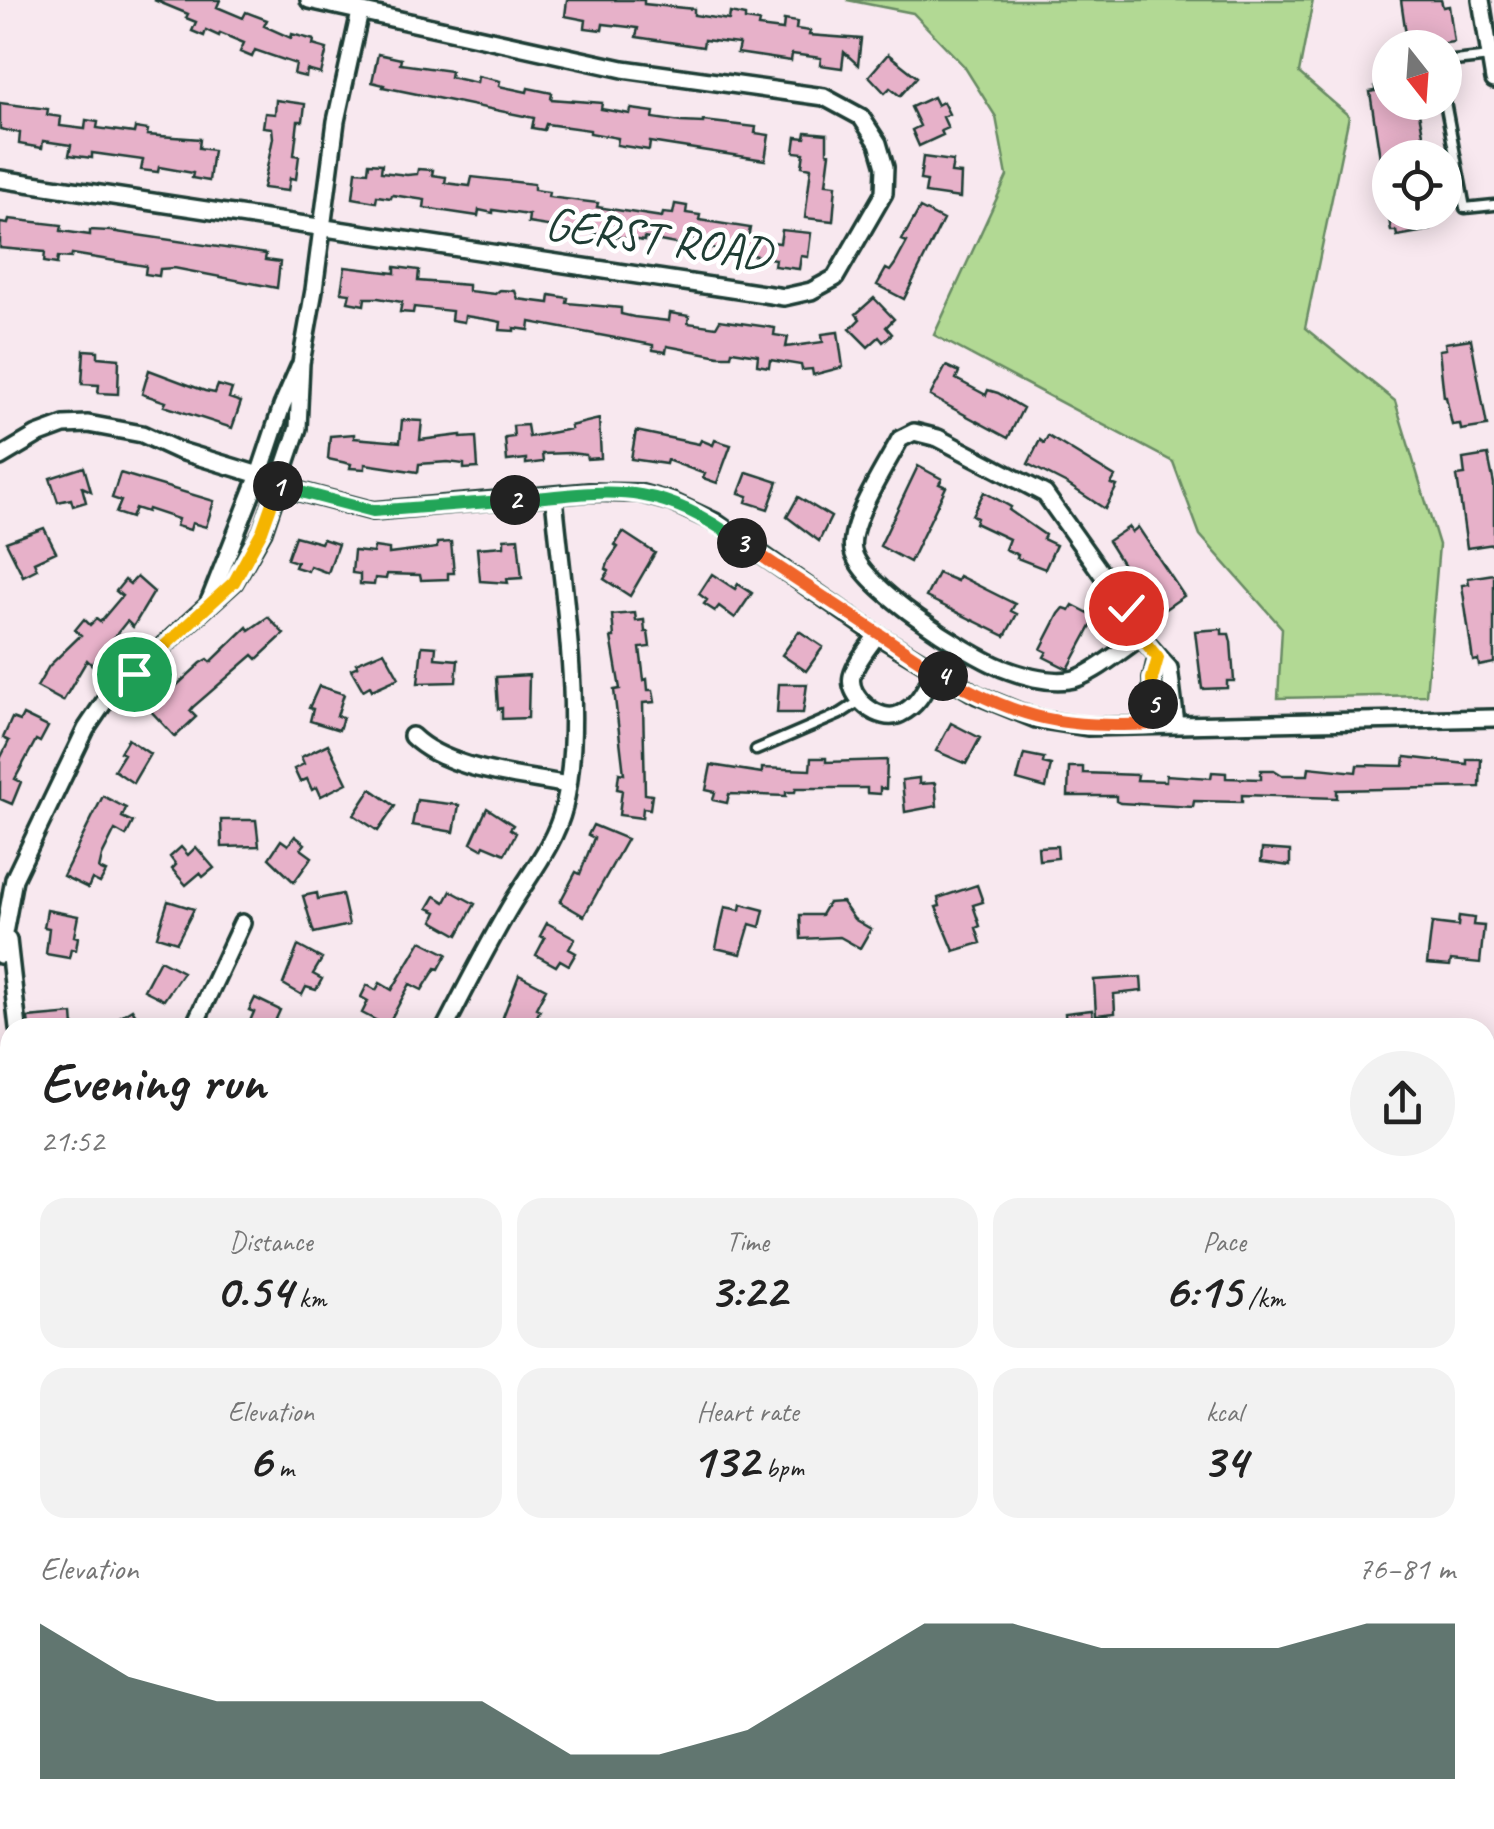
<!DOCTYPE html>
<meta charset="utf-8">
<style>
body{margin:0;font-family:Caveat,sans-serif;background:#f2f2f2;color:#222;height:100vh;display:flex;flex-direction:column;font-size:38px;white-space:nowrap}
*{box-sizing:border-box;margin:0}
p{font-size:32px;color:#767676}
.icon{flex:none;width:55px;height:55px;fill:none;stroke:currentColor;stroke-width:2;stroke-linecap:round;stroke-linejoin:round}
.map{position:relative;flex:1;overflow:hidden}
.side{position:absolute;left:0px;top:1018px;width:1495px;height:812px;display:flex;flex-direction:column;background:#fff;border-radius:30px 30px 0 0;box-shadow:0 5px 25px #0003}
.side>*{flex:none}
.needle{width:65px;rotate:163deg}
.buttons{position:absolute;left:1372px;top:30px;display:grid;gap:20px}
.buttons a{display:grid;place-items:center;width:90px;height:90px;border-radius:50%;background:#fff;box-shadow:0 5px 25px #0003;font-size:50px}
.pin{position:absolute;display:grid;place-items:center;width:85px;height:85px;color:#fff;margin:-42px;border:5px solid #fff;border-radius:50%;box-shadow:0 2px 10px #0007}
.km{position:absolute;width:50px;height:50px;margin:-25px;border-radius:50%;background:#222;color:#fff;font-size:28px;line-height:50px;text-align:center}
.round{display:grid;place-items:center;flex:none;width:105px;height:105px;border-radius:52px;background:#f2f2f2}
.overview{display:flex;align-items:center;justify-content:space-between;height:170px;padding:0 40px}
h1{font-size:55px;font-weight:800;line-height:75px}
.figures{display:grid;grid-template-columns:repeat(3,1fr);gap:15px;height:170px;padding:10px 40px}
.figures div{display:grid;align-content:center;border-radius:25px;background:#f2f2f2;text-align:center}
.figures b{font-size:50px;font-weight:800}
.figures small{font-size:28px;font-weight:400}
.figures p{font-size:28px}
.chart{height:280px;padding:20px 40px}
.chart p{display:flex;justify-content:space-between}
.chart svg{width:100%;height:180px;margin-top:10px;fill:#1f3d34;opacity:.7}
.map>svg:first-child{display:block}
</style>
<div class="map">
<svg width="1494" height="1829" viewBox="0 0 1494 1829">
<rect width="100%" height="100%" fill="#f8e8ef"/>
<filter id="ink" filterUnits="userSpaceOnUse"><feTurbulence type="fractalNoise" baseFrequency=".01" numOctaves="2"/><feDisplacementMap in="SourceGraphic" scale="20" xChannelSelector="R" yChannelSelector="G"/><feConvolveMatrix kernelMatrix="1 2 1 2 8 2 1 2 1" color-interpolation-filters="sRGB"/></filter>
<g filter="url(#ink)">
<!-- green -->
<path fill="#b2d994" stroke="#688b64" stroke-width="2.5" d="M847,0H1313L1299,73L1349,116L1305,328L1395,401L1439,545L1426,695L1278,698L1282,628L1200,535L1173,462L934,335L1007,176L996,117L964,66L913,13Z
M0,1489L10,1491V1820H748L746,1829H0Z"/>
<!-- building -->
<path fill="#e7b1c9" stroke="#1f3d34" stroke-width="2.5" d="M154,0H220L217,7L243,18L246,12L267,20L264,26L291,38L292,34L314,40L313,45L327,49L321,74L307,70L306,77L294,74L296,64L255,50L252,57L240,52L244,43L220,33L219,36L206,30L204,36L192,31L196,22L186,18L188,14Z
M567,0H644V4L694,9V15L729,20L730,13L745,16V20L759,22L758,27L783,30L784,20L797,22L796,29L810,31L809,35L861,39L858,65L844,52L842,68L820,65L821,58L792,54L791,61L737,53L739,44L704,40L703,47L636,37L638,28L603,24L602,30L585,28L586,20L565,16Z
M1401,0H1441L1443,7L1449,6L1454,42L1408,48Z
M378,54L401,59L400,64L451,71L450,77L477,83L478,76L500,81L499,86L527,92L528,88L552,93L551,99L602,103L601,109L630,114L631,109L654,112L653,118L681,122L703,123V121L756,127L755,133L769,135L765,160L650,142L649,150L617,145L618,138L590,133V130L546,124L544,130L532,128L534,118L383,87L384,85L372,82Z
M888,54L917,77L900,96L890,88L885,93L869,76Z
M1390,83V102H1417L1426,150L1420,151V158H1380L1370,92L1375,91V86Z
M933,97L937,105L943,102L949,114L943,117L948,128L941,131L943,135L919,146L912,130L920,126L911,107Z
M276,100L305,104L303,121H298L294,155L299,156L296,179L290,178L288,191L263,188L273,138L272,128L263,127L265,113L275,114Z
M0,103L48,109L47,115L61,117L60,126L85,129L86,120L98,122L97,128L134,133L135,128L148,130L147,135L200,139L199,148L213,150L209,181L192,178L193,173L159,167L158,172L141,170L143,160L92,153V158L69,155L71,145L43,141L42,148L19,144L20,133L0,129Z
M806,132L827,134V152L830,153L826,184L836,185L833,221L805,218L811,168L802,166L804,153L794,152L796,137L805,138Z
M923,157L953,161L951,173L961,174L960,198L925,193L927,181L920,180Z
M369,163L382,164L381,172L407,175L417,174L418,169L433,170L432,175L446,177L445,183L470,186L472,177L534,184V190L549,192L548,197L598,203L597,207L662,217L663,213L673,214L675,204L687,206L686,213L700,215L699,220L750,228L748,239L780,243L782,230L811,233L808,257L801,256L799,269L774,266L775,259L710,248L711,243L682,239L681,245L644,238V241L528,223L529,215L493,210V213L479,210L478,216L424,208L425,200L392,195L391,198L377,196L376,202L353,198L356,171L368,172Z
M920,208L943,220L904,299L877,285L886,269L890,271L895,264L907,242L902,240Z
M1388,212H1434L1436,224L1431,225V230L1397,236L1396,231H1391Z
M9,219L62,225L61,231L90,235V230L110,231L266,254L265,260L280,262L277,288L174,268L160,269L159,276L145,274L146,266L72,254L71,258L58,257L57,264L44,262L45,252L0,248V223L8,224Z
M345,267L395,273V267L419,270L418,281L468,285V291L495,294L500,290L515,291L518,299L549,303L550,295L568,298L567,303L621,308V314L634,317L669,321L670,313L689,316L688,323L716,327L720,320L775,328L774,335L788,337L786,347L823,342L822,334L838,332L843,367L813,375L812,369L802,370L801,365L770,360L769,367L757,365L758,355L732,351L731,356H719L667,346L666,352L653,350V345L530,322L529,330L514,328V331L500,330L501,322L491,320L465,316L464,322L451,320L452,311L414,307L413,313L400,312L402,302L378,298H365L364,305L348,302L350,293L341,292Z
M874,298L894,319L886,327L892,334L883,342L879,337L868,347L850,329L860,319L856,314Z
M1471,339L1487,426L1461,430L1460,424L1452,425L1446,397H1444L1439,350L1446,349L1445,343Z
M84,350L98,351V357L119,359L118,394L98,393L99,385L82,384Z
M946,366L959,372L956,379L986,395L988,390L998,393L1023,408L1008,438L930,396Z
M149,370L205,391L215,393L218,385L232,389L229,398L241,402L232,428L164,406L166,402L142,394Z
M599,419L601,458L587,459L586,455L570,453L542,454L543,462L526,464V459L507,461L505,438L514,437L513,426L527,425L529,437L571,429L570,426Z
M402,420L422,421L420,440L461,435V438L476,437L478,468L464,469V464L448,462L419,464L418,472L365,464V469L350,468L351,464L328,459L330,436L354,434V438L400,442Z
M636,431L699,444L701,440L713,445L715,440L731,445L717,483L703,478L705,474L667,460L666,464L631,459Z
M1048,436L1115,477L1111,484L1117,486L1105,509L1067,484L1028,464L1040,440L1044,443Z
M1488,455L1494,484V544L1467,548L1457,476L1465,475L1463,459Z
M918,466L942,479L939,484L946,487L910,562L880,546Z
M84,467L91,491L82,487L86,502L73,506L71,499L58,502L50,478Z
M747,472L778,482L768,509L746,502L748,496L739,493Z
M120,473L214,501L206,527L192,523L190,530L176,526L178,519L148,509L147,512L135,508L131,518L116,513L121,501L112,498Z
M984,492L1011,507L1009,510L1045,535L1043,539L1056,545L1045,569L1017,558L1018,555L1005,549L1009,539L975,523L977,518L972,515Z
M798,497L831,517L819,541L787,517Z
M1129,527L1132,532L1138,527L1184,596L1155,616L1108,541Z
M44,528L56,552L34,562L37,569L23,576L6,542Z
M623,532L655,553L630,596L604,579L609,571L606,569L609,560L618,547L615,545Z
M295,536L321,543L323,539L338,544L328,573L310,566L308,571L295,567L297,562L287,559Z
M518,538L522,578L507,579L508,583L480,581L477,548L504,546V539Z
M451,542L454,573H448V579L421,580L420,575L387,574L386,579L375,578L374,585L360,584V574L352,573L354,551L373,553L374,547L389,549V554L437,548V543Z
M938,573L957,581L959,576L1015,604L1011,611L1017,614L1005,636L926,597Z
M712,574L735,589L738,584L752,593L735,618L719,606L715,611L704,604L707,600L699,594Z
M1494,574V663L1479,666L1478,660L1473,661L1462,585L1469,584L1468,578Z
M137,577L154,592L133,627L127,621L92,665L87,660L63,701L37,687L49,666L81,635L75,630L84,619L90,625L96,619L100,622L122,596L116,591L125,580L130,584Z
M1073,605L1096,617L1068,669L1044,657L1047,652L1041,649L1059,614L1064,608L1070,610Z
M635,613L636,621L644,620L645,632H648L650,647L640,648L644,680L647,679L648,690H653L655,702L643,703L645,794L652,795L650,809L643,808L642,818L619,815L622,790L617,789L619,773L624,774L614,690L620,689L611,637H614L612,615Z
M268,617L284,634L257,659L253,655L193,707L190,711L196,717L175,737L150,710L201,663L208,659L211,662L247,627L249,630Z
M1222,629V634H1229L1231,642L1234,681H1227V688L1202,689L1195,631Z
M799,631L823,647L806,671L782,655Z
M422,646L436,647L435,658L458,660L456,682L418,683Z
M384,651L399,678L372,690L370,686L363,690L351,669L358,666L356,663Z
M529,675L528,718L502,719V708L498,709L496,677Z
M779,684H807L803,713H777Z
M319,686L344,694L337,716L343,717L339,730L310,721L313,709L309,708Z
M23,715L48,727L40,742L36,740L15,779L21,782L12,804L0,799V759L9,741L3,738L12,718L20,721Z
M951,723L980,738L966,764L936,751Z
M128,739L150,754L133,783L114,770L124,754L120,752Z
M328,744L347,783L321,796L317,787L312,790L307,779L300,782L294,769L304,764L301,757Z
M1024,754L1044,758L1043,763L1051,765L1046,788L1017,780Z
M1405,757L1467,764V759H1481L1480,787L1337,790V798L1242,795V802L1194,801L1193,807L1120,803L1116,801V796H1068L1069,767H1083V773L1138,775L1137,780L1166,781V775L1211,778L1212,772L1226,773V778L1261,779V770H1274L1282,775H1308L1309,767L1356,772L1357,765L1404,766Z
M811,758H826V762L887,760L886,789L880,788V794L867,793V788H796L795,792H786V796L729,794L727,803L713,800L715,792L706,790L711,765L762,773V768L810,770Z
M919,778V784L935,783L937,806L905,812L902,780Z
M371,789L395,806L378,831L354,815Z
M103,796L126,808L122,817L133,822L126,836L115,830L102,856L99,869L106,872L100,883L92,879L88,888L63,876Z
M417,800L459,805L454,832L412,825Z
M487,808L513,825L510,829L516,833L505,854L484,845L482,849L471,843Z
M221,820H256L259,846L222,847Z
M593,825L627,839L584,916L560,902L576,872L580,874L594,838L588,835Z
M295,836L305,844L301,849L312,857L294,882L269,858L281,840L288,845Z
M1057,846L1058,858L1039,860L1038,847Z
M181,847L188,855L196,847L214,868L203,877L200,873L186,885L172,869L176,865L170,857Z
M1262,849L1290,851V866L1261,862Z
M977,885L983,902L973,905L980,926L976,928L981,943L954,951L936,907L940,906L938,898Z
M451,891L475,904L458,935L433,921L437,912L428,908L435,896L445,902Z
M317,893L318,899L342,894L349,925L314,933L303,896Z
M168,901L194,909L177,942L157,936Z
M842,902L854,919L871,929L860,948L840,937L801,939L800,915H821L828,903Z
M741,904L764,910L760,927L750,924L741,954L716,948L725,907L740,910Z
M47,910L78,916L74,936L78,937L76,950L71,949L69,958L46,954L49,928L44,927Z
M1459,916L1474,918L1473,925L1484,926L1480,963L1451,960L1450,966L1427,964L1432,923L1458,926Z
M547,923L575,938L569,949L576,953L569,965L560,960L556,966L536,955L545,938L540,936Z
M421,941L447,954L439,969L436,968L422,990L410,984L387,1026L362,1013L368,1001L361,997L367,985L376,990L380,983L392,990Z
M298,946L322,959L313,974L322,979L316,990L306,987L302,995L283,984Z
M160,960L183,972L164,1000L144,990Z
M519,975L546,989L536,1008L540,1010L534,1022L529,1020L524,1028L503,1017Z
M1141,977L1142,991L1114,994L1115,1013L1096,1015L1094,980Z
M255,998L280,1010L272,1028H247L254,1012L249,1010Z
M132,1009L144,1028H102Z
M1092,1010L1094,1028H1066L1065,1013Z
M73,1014L74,1028H29L28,1018Z"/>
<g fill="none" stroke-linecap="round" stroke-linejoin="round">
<!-- lane casing -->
<g stroke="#1f3d34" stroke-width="15">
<path id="lane" d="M1445,62L1490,57
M1445,102L1465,208L1494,205
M756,750L840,714L860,701
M1485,1566L1494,1536
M1370,1829L1374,1820"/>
</g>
<!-- street casing -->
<g stroke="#1f3d34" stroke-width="22">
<path id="street" d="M1481,0L1494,80
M0,179L784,297L811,291L835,278L884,193L885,167L878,143L861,117L824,97L623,69L309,0
M0,457L37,435L64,425L88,424L142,434L177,450L259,475L278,486L373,511L589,492L639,493L672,502L715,522L877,635L977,695L1036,719L1087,727L1494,718
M209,602L259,475L282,406L299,367
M877,635C869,647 856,661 852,676C847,697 880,724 900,714C919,705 925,689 934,672
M1141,637C1124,648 1087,679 1069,680C1046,683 1023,676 1002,668C967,654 861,587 853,551C847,524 887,464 900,439L914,432L938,438L1045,494L1126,608L1141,637L1169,668L1176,724
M1154,724L1152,679L1157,658
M412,736C448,771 519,775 567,785
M8,940L18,1028
M0,955L14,879L86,729L109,695L234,582L263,531L298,428L301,363L314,290L336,121L360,12
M193,1028L242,923
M445,1028C466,987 487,946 510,907C529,875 555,844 564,807C585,718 562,588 554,496
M0,1098L5,1264
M1485,1166H1494"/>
</g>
<!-- lane -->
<use href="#lane" stroke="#fff" stroke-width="8"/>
<!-- street -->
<use href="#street" stroke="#fff" stroke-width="15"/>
</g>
</g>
<g fill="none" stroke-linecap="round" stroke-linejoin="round" filter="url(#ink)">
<!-- split-1 casing -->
<g stroke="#fff" stroke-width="20">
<path id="split-1" d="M134,674L234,582L262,531L278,486"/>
</g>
<!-- split-2 casing -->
<g stroke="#fff" stroke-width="20">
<path id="split-2" d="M278,486L373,511L515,500"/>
</g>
<!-- split-3 casing -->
<g stroke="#fff" stroke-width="20">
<path id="split-3" d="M515,500C616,490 655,480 742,543"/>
</g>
<!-- split-4 casing -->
<g stroke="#fff" stroke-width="20">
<path id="split-4" d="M742,543L943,676"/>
</g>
<!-- split-5 casing -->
<g stroke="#fff" stroke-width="20">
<path id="split-5" d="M943,676C1025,721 1062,728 1154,724L1153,704"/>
</g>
<!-- split-6 casing -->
<g stroke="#fff" stroke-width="20">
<path id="split-6" d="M1126,608L1141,637L1158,658L1152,679L1153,704"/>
</g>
<!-- split-1 -->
<use href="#split-1" stroke="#f5b400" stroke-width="12"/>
<!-- split-2 -->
<use href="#split-2" stroke="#22a559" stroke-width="12"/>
<!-- split-3 -->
<use href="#split-3" stroke="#22a559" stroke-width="12"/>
<!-- split-4 -->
<use href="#split-4" stroke="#f0652b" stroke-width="12"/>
<!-- split-5 -->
<use href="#split-5" stroke="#f0652b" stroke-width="12"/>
<!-- split-6 -->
<use href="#split-6" stroke="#f5b400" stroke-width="12"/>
</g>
<g text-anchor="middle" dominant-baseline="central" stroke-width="9" stroke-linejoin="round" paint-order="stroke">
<!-- street labels -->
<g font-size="48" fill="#1f3d34" stroke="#fff">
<text transform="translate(658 238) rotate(8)">GERST ROAD</text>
</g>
</g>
</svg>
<div class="buttons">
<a><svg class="needle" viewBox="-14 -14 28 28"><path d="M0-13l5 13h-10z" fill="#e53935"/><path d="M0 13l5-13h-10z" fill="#767676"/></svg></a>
<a><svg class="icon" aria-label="locate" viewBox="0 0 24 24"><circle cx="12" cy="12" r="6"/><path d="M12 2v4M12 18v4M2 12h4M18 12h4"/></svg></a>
</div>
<div class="pin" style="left:134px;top:674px;background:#1e9e55"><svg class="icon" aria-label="arrive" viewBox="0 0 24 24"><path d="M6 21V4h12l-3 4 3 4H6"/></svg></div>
<div class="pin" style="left:1126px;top:608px;background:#d93025"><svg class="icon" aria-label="check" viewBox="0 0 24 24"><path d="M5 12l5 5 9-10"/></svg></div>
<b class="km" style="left:278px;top:486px">1</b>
<b class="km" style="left:515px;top:500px">2</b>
<b class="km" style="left:742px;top:543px">3</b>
<b class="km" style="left:943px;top:676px">4</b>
<b class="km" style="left:1153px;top:704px">5</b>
<section class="side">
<div class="overview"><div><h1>Evening run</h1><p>21:52</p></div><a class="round"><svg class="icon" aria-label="share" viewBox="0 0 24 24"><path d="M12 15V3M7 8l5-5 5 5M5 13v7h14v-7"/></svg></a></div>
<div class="figures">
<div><p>Distance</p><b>0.54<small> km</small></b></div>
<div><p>Time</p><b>3:22</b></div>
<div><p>Pace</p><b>6:15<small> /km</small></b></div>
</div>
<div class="figures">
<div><p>Elevation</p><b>6<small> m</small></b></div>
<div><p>Heart rate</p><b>132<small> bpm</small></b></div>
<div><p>kcal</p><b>34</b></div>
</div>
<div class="chart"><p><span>Elevation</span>76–81 m</p>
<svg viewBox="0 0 160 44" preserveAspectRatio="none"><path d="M0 44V6L10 19L20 25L30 25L40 25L50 25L60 38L70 38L80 32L90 19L100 6L110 6L120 12L130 12L140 12L150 6L160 6V44z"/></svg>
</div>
</section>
</div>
